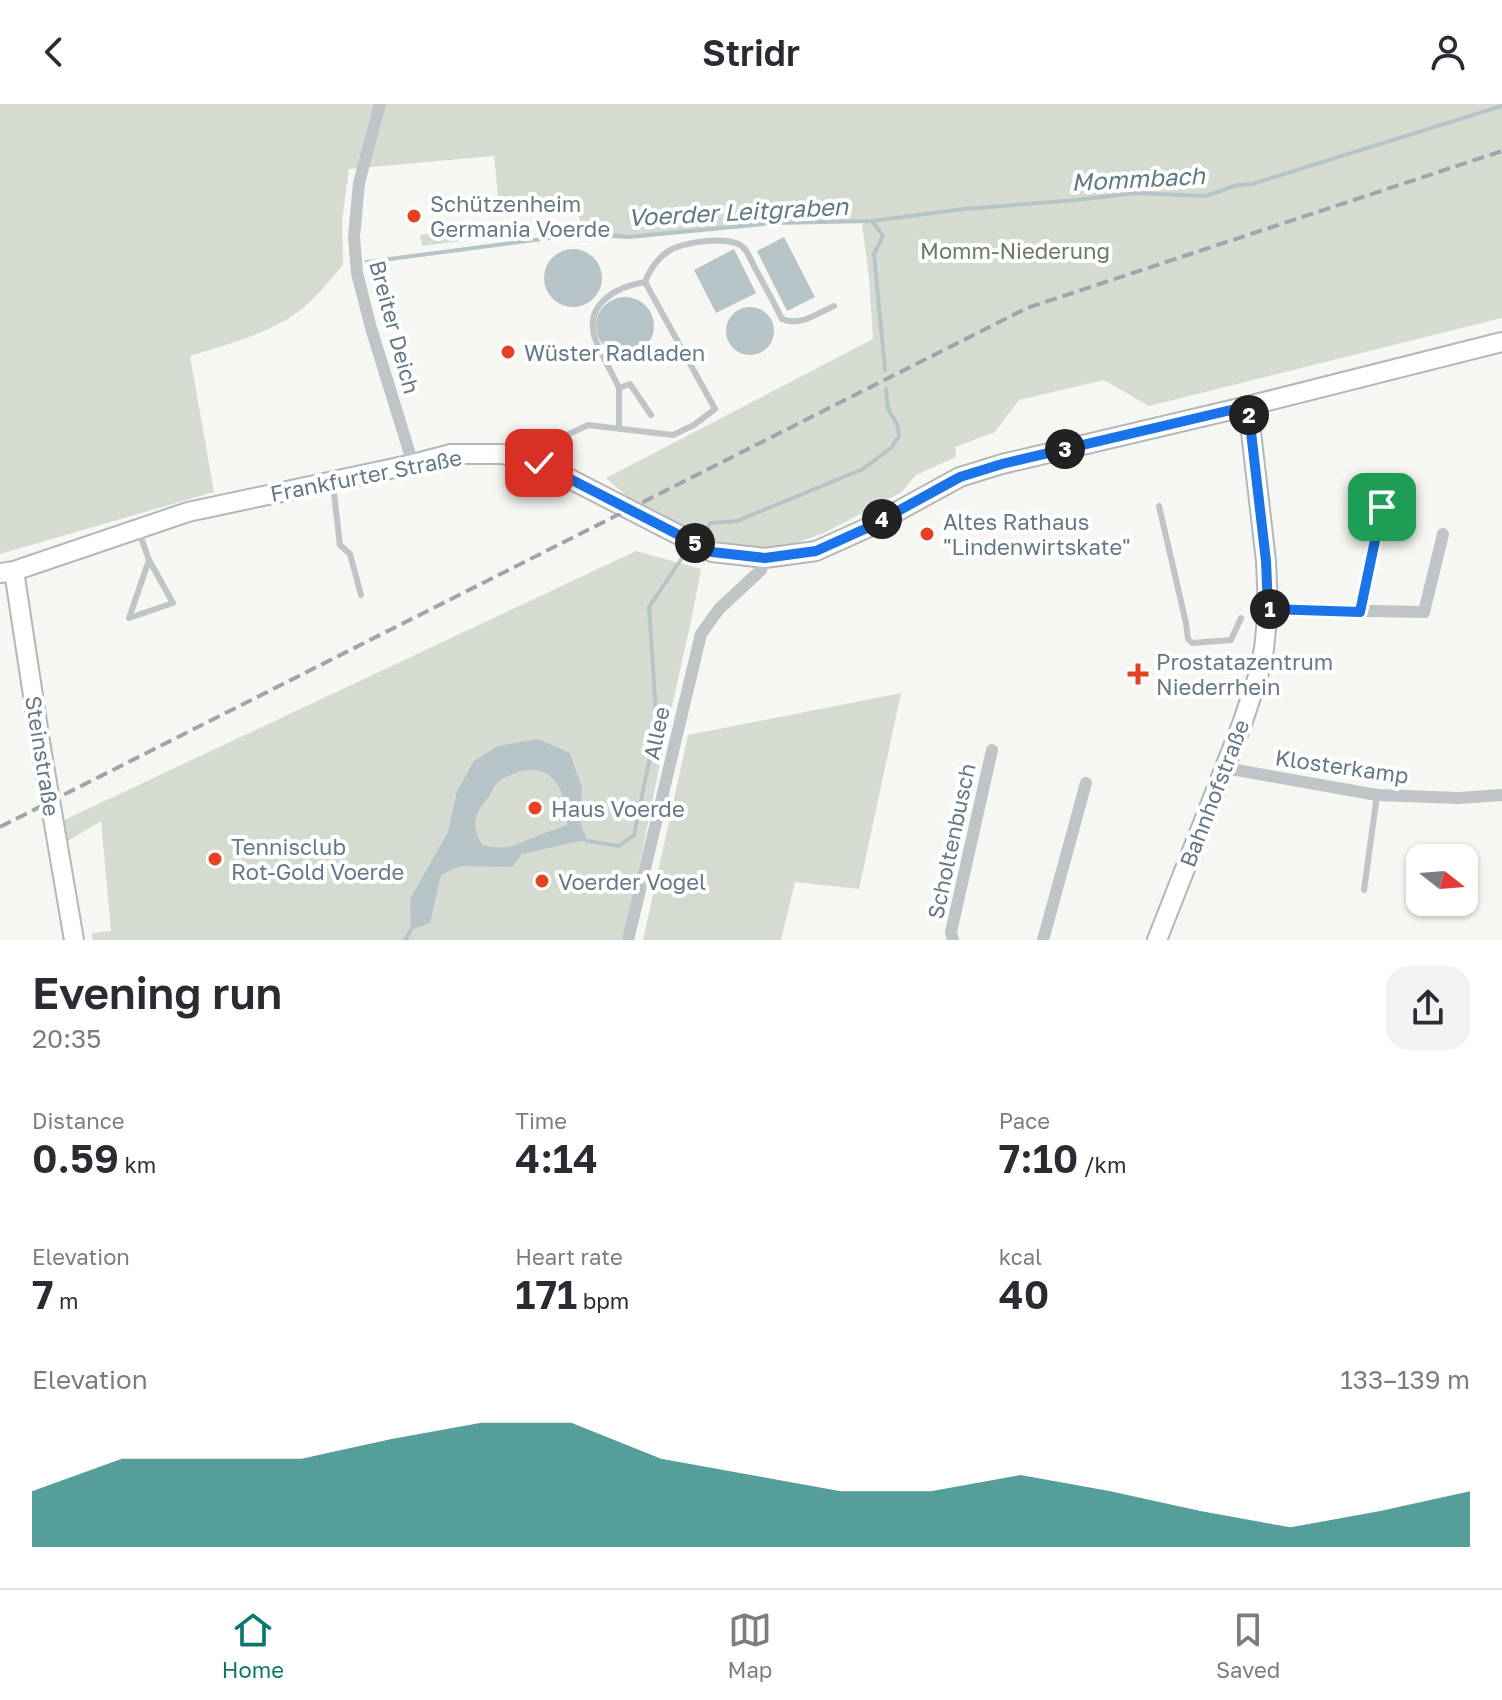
<!DOCTYPE html>
<meta charset="utf-8">
<style>
body{margin:0;font-family:"Golos Text",sans-serif;background:#f2f2f3;color:#2b2b33;height:100vh;display:flex;flex-direction:column;font-size:30px;white-space:nowrap}
*{box-sizing:border-box;margin:0}
p{font-size:26px;color:#7c7c81}
.icon{flex:none;width:44px;height:44px;fill:none;stroke:currentColor;stroke-width:2;stroke-linecap:round;stroke-linejoin:round}
.map{position:relative;height:836px;overflow:hidden}
.panel{display:flex;flex-direction:column;background:#fff;flex:1}
.panel>*{flex:none}
.needle{width:52px;rotate:107deg}
.fabs{position:absolute;left:1406px;top:740px;display:grid;gap:16px}
.fabs a{display:grid;place-items:center;width:72px;height:72px;border-radius:16px;background:#fff;box-shadow:0 2px 6px #0004;font-size:40px}
.pin{position:absolute;display:grid;place-items:center;width:68px;height:68px;color:#fff;margin:-34px;border-radius:16px;box-shadow:0 4px 12px #0006}
.km{position:absolute;width:40px;height:40px;margin:-20px;border-radius:50%;background:#222;color:#fff;font-size:22px;line-height:40px;text-align:center}
.round{display:grid;place-items:center;flex:none;width:84px;height:84px;border-radius:24px;background:#f2f2f3}
.head{display:flex;align-items:center;justify-content:space-between;height:136px;padding:0 32px}
h1{font-size:44px;font-weight:600;line-height:60px}
.stats{display:grid;grid-template-columns:repeat(3,1fr);gap:12px;height:136px;padding:8px 32px}
.stats div{display:grid;align-content:center}
.stats b{font-size:40px;font-weight:600}
.stats small{font-size:22px;font-weight:400}
.stats p{font-size:22px}
.chart{height:224px;padding:16px 32px}
.chart p{display:flex;justify-content:space-between}
.chart svg{width:100%;height:144px;margin-top:8px;fill:#0f766e;opacity:.7}
header{display:flex;justify-content:space-between;align-items:center;height:104px;padding:0 32px;background:#fff;font-size:36px;font-weight:600}
.tabs{display:flex;justify-content:space-around;align-items:center;height:112px;border-top:2px solid #e1e1e2;background:#fff;font-size:22px;color:#7c7c81}
.tabs a{display:grid;justify-items:center;gap:4px}
.tabs .active{color:#0f766e}
.map>svg:first-child{display:block}
</style>
<header><svg class="icon" aria-label="back" viewBox="0 0 24 24"><path d="M15 5l-7 7 7 7"/></svg>Stridr<svg class="icon" aria-label="person" viewBox="0 0 24 24"><circle cx="12" cy="8" r="4"/><path d="M4 21q1-7 8-7t8 7"/></svg></header>
<div class="map">
<svg width="1502" height="836" viewBox="0 0 1502 836">
<rect width="100%" height="100%" fill="#f6f6f3"/>
<!-- green -->
<path fill="#d6dbd2" d="M0,0H1502V214L1149,302L1104,276L1019,296L995,328L955,343L956,353L916,371L902,388L824,429L793,440L774,445L741,444L712,436L669,418L642,406L606,374L873,235L869,174L862,120H865L864,116L764,119L622,135L586,132L576,105L500,111L494,52L349,65L342,117L343,161C328,178 314,197 295,210C267,230 222,242 190,252L214,388L0,450Z
M483,123L484,134L422,142L420,131Z
M636,447L701,465C692,518 679,569 668,621C653,692 640,764 623,836H93L92,829L111,827L101,717L66,738L62,717Z
M901,589L859,785L795,778L781,836H643L688,631Z"/>
<!-- water -->
<path fill="#b6c4c7" fill-rule="evenodd" d="M784,133L815,193L787,207L757,147Z
M734,145L756,189L716,209L694,166Z
M544 174a29 29 0 1 1 58 0a29 29 0 1 1-58 0Z
M596 222a29 29 0 1 1 58 0a29 29 0 1 1-58 0Z
M726 227a24 24 0 1 1 48 0a24 24 0 1 1-48 0Z
M538,635L570,649L582,684L580,717L587,737L575,738L522,750L512,763L460,762L441,771L430,819L411,826L410,795L448,728L457,687L474,657L498,642ZM520,667C526,667 534,665 539,667C561,671 568,703 567,721C556,726 545,728 535,733C512,742 507,747 482,741C471,720 473,713 487,695C491,691 493,683 497,679C502,674 513,670 520,667Z"/>
<g fill="none" stroke-linecap="round" stroke-linejoin="round">
<!-- stream -->
<path stroke="#b6c4c7" stroke-width="4" d="M872,117L883,132L874,150L885,266
M367,158L587,129L629,133L773,119L872,117L964,105L1076,96L1136,89L1206,92L1237,81L1252,80L1502,2
M696,429L708,424L710,419L737,417L863,365L891,344L899,332L897,320L888,305L886,285
M657,625L649,503L686,448
M587,737L619,742L634,731L653,638
M405,836L411,826"/>
<!-- secondary casing -->
<g stroke="#b1b8bb" stroke-width="22">
<path id="secondary" d="M14,467L41,644L74,836
M0,469L14,467L188,408L413,360L451,350H502L539,359L712,448L765,454L816,447L867,424L960,373L1002,360L1248,302L1502,238
M1157,836L1242,620L1258,572L1264,545L1268,505L1266,457L1248,302"/>
</g>
<!-- lane -->
<path stroke="#bfc4c7" stroke-width="6" d="M619,284C612,268 598,246 594,231C586,198 619,182 645,178
M619,325V284L630,280L651,311
M552,362L569,330L588,321L673,331L694,321L715,305L645,178C650,165 656,156 667,148C681,138 731,130 744,144C749,150 752,159 756,166C765,182 774,199 782,215C800,223 818,209 834,202
M333,381L340,441L350,450L361,491
M1159,402L1186,519L1188,535L1192,539L1231,536L1241,514
M139,428L149,456L173,499L129,514L149,456
M1364,786L1377,691"/>
<!-- street -->
<path stroke="#bfc4c7" stroke-width="12" d="M380,0L359,79L354,133L357,169L371,224L413,360
M1268,505L1424,508L1443,430
M1360,508L1382,403L1364,378
M1225,664L1377,691L1459,694L1502,691
M628,836L701,530L719,505L761,466L765,454
M953,836L951,828L992,646
M1043,836L1086,679"/>
<!-- secondary -->
<use href="#secondary" stroke="#fff" stroke-width="18"/>
<!-- rail -->
<path stroke="#9ea6ab" stroke-width="4" stroke-dasharray="12 6" stroke-linecap="butt" d="M0,723L1027,204L1502,47"/>
</g>
<g fill="none" stroke-linecap="round" stroke-linejoin="round">
<!-- route casing -->
<g stroke="#fff" stroke-width="16">
<path id="route" d="M539,359L712,448L765,454L816,447L867,424L960,373L1002,360L1248,302L1266,457L1268,505L1360,508L1382,403"/>
</g>
<!-- route -->
<use href="#route" stroke="#1a73e8" stroke-width="10"/>
</g>
<!-- markers -->
<g fill="#e64123" stroke="#fff" stroke-width="3">
<circle cx="414" cy="112" r="8"/>
<circle cx="508" cy="248" r="8"/>
<circle cx="927" cy="430" r="8"/>
<path d="M1134 558h8v8h8v8h-8v8h-8v-8h-8v-8h8z"/>
<circle cx="535" cy="704" r="8"/>
<circle cx="215" cy="755" r="8"/>
<circle cx="542" cy="777" r="8"/>
</g>
<g text-anchor="middle" dominant-baseline="central" stroke-width="8" stroke-linejoin="round" paint-order="stroke">
<!-- poi labels -->
<g font-size="22" fill="#657984" stroke="#fff" text-anchor="start">
<text x="430" y="99">Schützenheim<tspan x="430" dy="25">Germania Voerde</tspan></text>
<text x="524" y="248">Wüster Radladen</text>
<text x="943" y="417">Altes Rathaus<tspan x="943" dy="25">"Lindenwirtskate"</tspan></text>
<text x="1156" y="557">Prostatazentrum<tspan x="1156" dy="25">Niederrhein</tspan></text>
<text x="551" y="704">Haus Voerde</text>
<text x="231" y="742">Tennisclub<tspan x="231" dy="25">Rot-Gold Voerde</tspan></text>
<text x="558" y="777">Voerder Vogel</text>
</g>
<!-- park labels -->
<g font-size="22" fill="#6a7b64" stroke="#fff">
<text x="1015" y="146">Momm-Niederung</text>
</g>
<!-- street labels -->
<g font-size="22" fill="#657984" stroke="#fff">
<text transform="translate(395 223) rotate(75)">Breiter Deich</text>
<text transform="translate(366 371) rotate(-11)">Frankfurter Straße</text>
<text transform="translate(656 629) rotate(-78)">Allee</text>
<text transform="translate(43 652) rotate(81)">Steinstraße</text>
<text transform="translate(1342 662) rotate(8)">Klosterkamp</text>
<text transform="translate(1214 689) rotate(-69)">Bahnhofstraße</text>
<text transform="translate(951 737) rotate(-78)">Scholtenbusch</text>
</g>
<!-- water labels -->
<g font-size="24" font-style="italic" fill="#607b81" stroke="#fff">
<text transform="translate(1138 74) rotate(-3)">Mommbach</text>
<text transform="translate(738 107) rotate(-3)">Voerder Leitgraben</text>
</g>
</g>
</svg>
<div class="fabs">
<a><svg class="needle" viewBox="-14 -14 28 28"><path d="M0-13l5 13h-10z" fill="#e53935"/><path d="M0 13l5-13h-10z" fill="#7c7c81"/></svg></a>
</div>
<div class="pin" style="left:1382px;top:403px;background:#1e9e55"><svg class="icon" aria-label="arrive" viewBox="0 0 24 24"><path d="M6 21V4h12l-3 4 3 4H6"/></svg></div>
<div class="pin" style="left:539px;top:359px;background:#d93025"><svg class="icon" aria-label="check" viewBox="0 0 24 24"><path d="M5 12l5 5 9-10"/></svg></div>
<b class="km" style="left:1270px;top:505px">1</b>
<b class="km" style="left:1249px;top:311px">2</b>
<b class="km" style="left:1065px;top:345px">3</b>
<b class="km" style="left:882px;top:415px">4</b>
<b class="km" style="left:695px;top:439px">5</b>
</div>
<section class="panel">
<div class="head"><div><h1>Evening run</h1><p>20:35</p></div><a class="round"><svg class="icon" aria-label="share" viewBox="0 0 24 24"><path d="M12 15V3M7 8l5-5 5 5M5 13v7h14v-7"/></svg></a></div>
<div class="stats">
<div><p>Distance</p><b>0.59<small> km</small></b></div>
<div><p>Time</p><b>4:14</b></div>
<div><p>Pace</p><b>7:10<small> /km</small></b></div>
</div>
<div class="stats">
<div><p>Elevation</p><b>7<small> m</small></b></div>
<div><p>Heart rate</p><b>171<small> bpm</small></b></div>
<div><p>kcal</p><b>40</b></div>
</div>
<div class="chart"><p><span>Elevation</span>133–139 m</p>
<svg viewBox="0 0 160 44" preserveAspectRatio="none"><path d="M0 44V27L10 17L20 17L30 17L40 11L50 6L60 6L70 17L80 22L90 27L100 27L110 22L120 27L130 33L140 38L150 33L160 27V44z"/></svg>
</div>
</section>
<nav class="tabs">
<a class="active"><svg class="icon" aria-label="home" viewBox="0 0 24 24"><path d="M3 11l9-7 9 7M6 9v11h12V9"/></svg>Home</a>
<a><svg class="icon" aria-label="map" viewBox="0 0 24 24"><path d="M3 6l6-2 6 2 6-2v14l-6 2-6-2-6 2zM9 4v14M15 6v14"/></svg>Map</a>
<a><svg class="icon" aria-label="saved" viewBox="0 0 24 24"><path d="M7 4h10v16l-5-4-5 4z"/></svg>Saved</a>
</nav>
